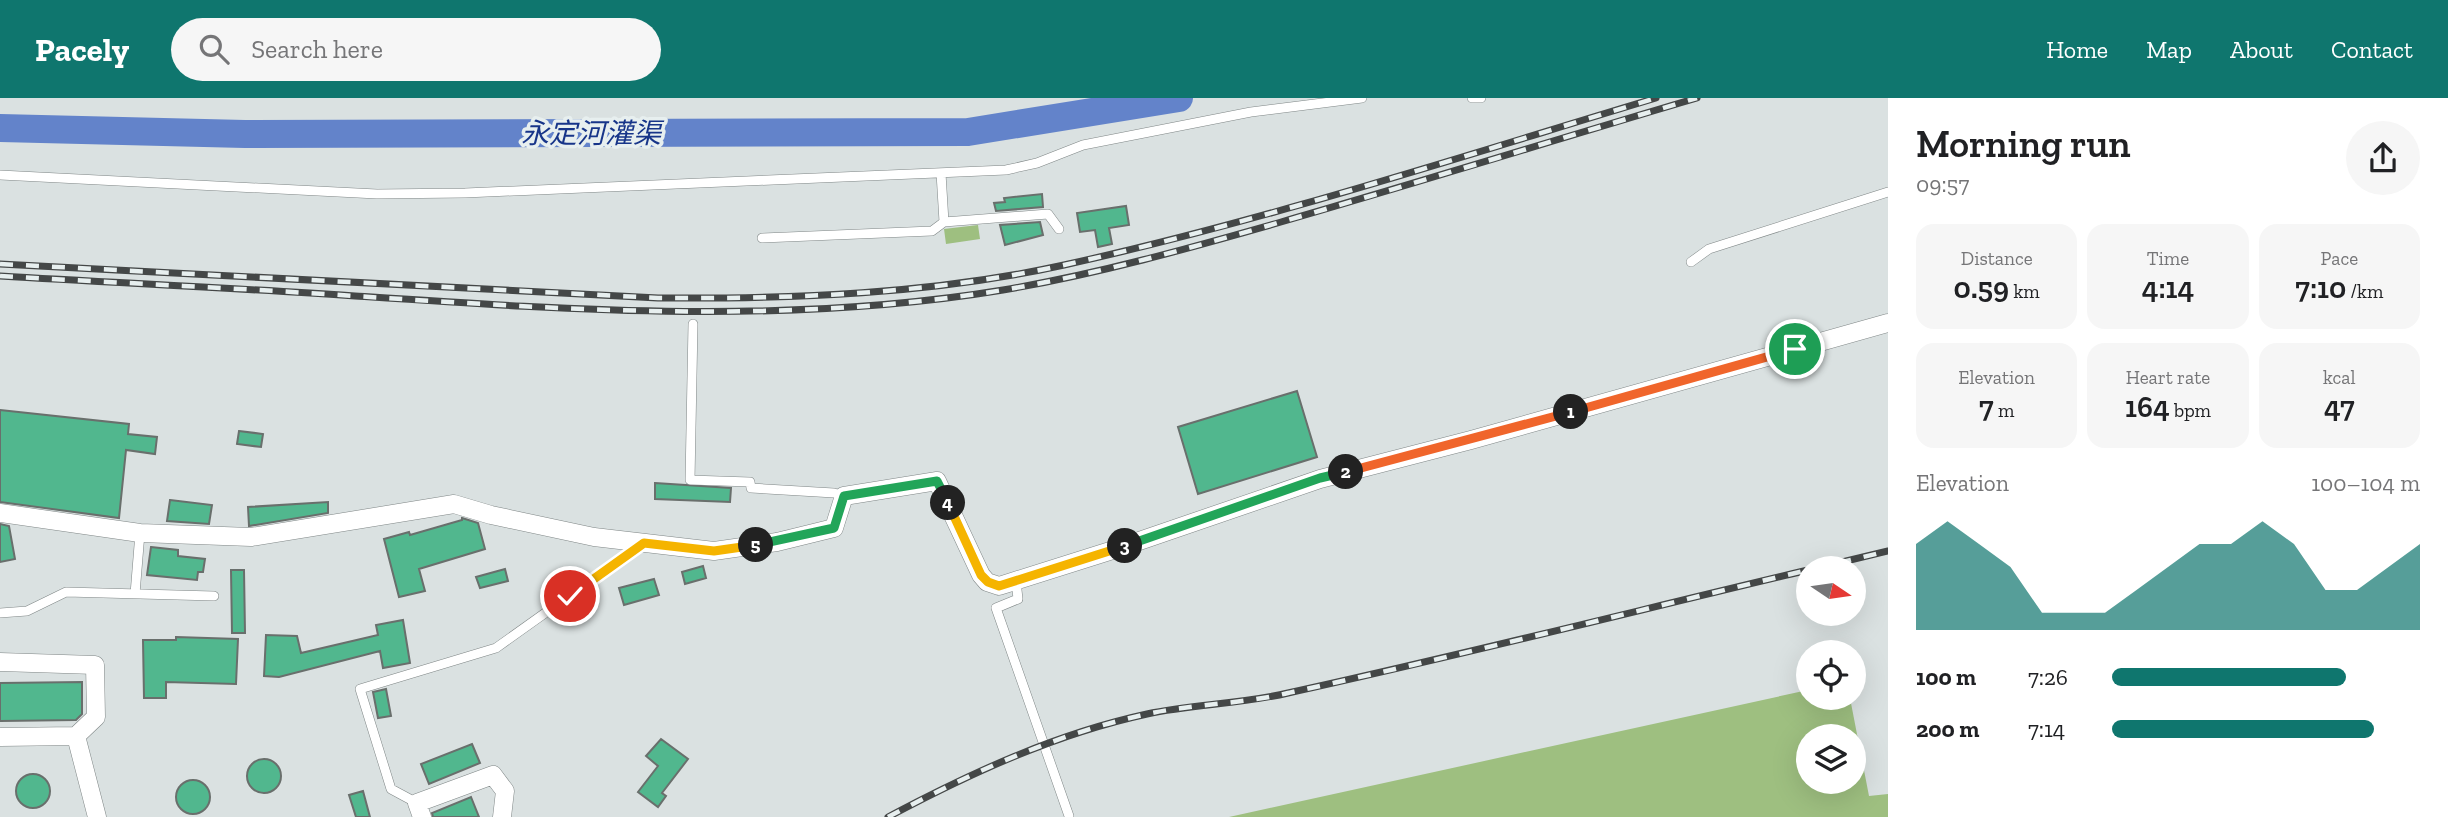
<!DOCTYPE html>
<meta charset="utf-8">
<style>
body{margin:0;font-family:"Zilla Slab","Noto Sans SC",serif;background:#f6f6f6;color:#202124;height:100vh;display:flex;flex-direction:column;font-size:26px;white-space:nowrap}
*{box-sizing:border-box;margin:0}
p{font-size:23px;color:#757577}
.icon{flex:none;width:38px;height:38px;fill:none;stroke:currentColor;stroke-width:2;stroke-linecap:round;stroke-linejoin:round}
.map{position:relative;flex:1;overflow:hidden}
.drawer{display:flex;flex-direction:column;background:#fff;width:560px}
.drawer>*{flex:none}
.needle{width:46px;rotate:103deg}
.controls{position:absolute;left:1796px;top:458px;display:grid;gap:14px}
.controls a{display:grid;place-items:center;width:70px;height:70px;border-radius:50%;background:#fff;box-shadow:0 7px 28px #0002;font-size:35px}
.pin{position:absolute;display:grid;place-items:center;width:60px;height:60px;color:#fff;margin:-30px;border:4px solid #fff;border-radius:50%;box-shadow:0 2px 7px #0007}
.km{position:absolute;width:35px;height:35px;margin:-18px;border-radius:50%;background:#222;color:#fff;font-size:19px;line-height:35px;text-align:center}
.round{display:grid;place-items:center;flex:none;width:74px;height:74px;border-radius:37px;background:#f6f6f6}
.summary{display:flex;align-items:center;justify-content:space-between;height:119px;padding:0 28px}
h1{font-size:38px;font-weight:600;line-height:52px}
.figures{display:grid;grid-template-columns:repeat(3,1fr);gap:10px;height:119px;padding:7px 28px}
.figures div{display:grid;align-content:center;border-radius:18px;background:#f6f6f6;text-align:center}
.figures b{font-size:30px;font-weight:600}
.figures small{font-size:19px;font-weight:400}
.figures p{font-size:19px}
.chart{height:196px;padding:14px 28px}
.chart p{display:flex;justify-content:space-between}
.chart svg{width:100%;height:126px;margin-top:7px;fill:#0f766e;opacity:.7}
ul{padding:0 28px;list-style:none;font-size:23px}
li{display:grid;grid-template-columns:112px 84px 1fr;align-items:center;height:52px}
li i{height:18px;border-radius:9px;background:#0f766e}
header{display:flex;align-items:center;gap:42px;box-sizing:border-box;height:98px;padding:0 35px;background:#0f766e;color:#fff}
header strong{font-size:33px}
nav{display:flex;gap:38px;margin-inline-start:auto;font-size:24px}
.search{width:490px;height:63px;background:#f6f6f6;display:flex;align-items:center;gap:18px;box-sizing:border-box;padding:0 24px;border-radius:38px;color:#757577;font-size:26px}
main{display:flex;flex:1;min-height:0}
.map>svg:first-child{display:block}
</style>
<header>
<strong>Pacely</strong>
<div class="search"><svg class="icon" aria-label="search" viewBox="0 0 24 24"><circle cx="10" cy="10" r="6"/><path d="M15 15l6 6"/></svg>Search here</div>
<nav><a>Home</a><a>Map</a><a>About</a><a>Contact</a></nav>
</header>
<main>
<div class="map">
<svg width="1888" height="719" viewBox="0 0 1888 719">
<rect width="100%" height="100%" fill="#dae1e1"/>
<!-- green -->
<path fill="#9ebf80" fill-rule="evenodd" d="M978,127L980,141L946,146L944,131Z
M1808,592V600H1850L1869,698L1888,696V719H1229ZM1808,639H1853V684H1808Z"/>
<g fill="none" stroke-linecap="round" stroke-linejoin="round">
<!-- river -->
<path stroke="#6383ca" stroke-width="28" d="M0,30L245,36L968,34L1179,0"/>
</g>
<!-- building -->
<path fill="#51b78e" stroke="#696f6c" stroke-width="2" d="M1042,96L1043,109L996,113L994,105L1005,104L1004,100Z
M1126,108L1129,127L1109,130L1112,146L1098,149L1095,132L1080,134L1077,115Z
M1040,124L1043,137L1005,147L1000,127Z
M1297,293L1317,359L1198,396L1178,329Z
M0,312L129,326L128,336L157,339L155,356L126,352L119,420L0,404Z
M239,333L263,336L261,349L237,346Z
M655,385L731,390L730,404L655,401Z
M170,402L212,407L209,426L167,423Z
M328,404V415L249,428L248,409Z
M462,420L478,425L485,451L419,471L425,493L399,499L384,441L409,434L410,437L462,422Z
M0,426L9,428L15,461L0,464Z
M151,449L178,452V458L205,461L203,474H198L197,482L147,477Z
M703,468L706,480L685,486L682,474Z
M505,471L508,483L480,490L476,479Z
M231,472H244L245,535H232Z
M654,481L659,497L624,507L619,490Z
M403,522L410,565L383,570L380,553L279,579L264,578L266,537L297,538L301,555L378,537L376,527Z
M176,539L238,541L236,586L166,584V600H144L143,542H176Z
M82,584V616L76,622L0,623V585Z
M386,591L391,618L378,620L373,594Z
M661,641L688,661L662,695L666,698L658,709L638,694L658,668L646,658Z
M472,646L480,665L429,686L421,666Z
M247 678a17 17 0 1 1 34 0a17 17 0 1 1-34 0Z
M16 693a17 17 0 1 1 34 0a17 17 0 1 1-34 0Z
M176 699a17 17 0 1 1 34 0a17 17 0 1 1-34 0Z
M363,693L370,719H356L349,697Z
M471,699L479,719H433L432,715Z"/>
<g fill="none" stroke-linecap="round" stroke-linejoin="round">
<!-- lane casing -->
<g stroke="#7f8686" stroke-width="10">
<path id="lane" d="M1472,0H1481
M941,75L944,124
M0,77L377,96L465,95L1006,72L1037,65L1083,47L1251,14L1362,0
M762,140L932,133L944,124L1048,116L1059,131
M1691,164L1709,151L1888,94
M693,226L690,382L750,384L751,390L834,395L844,398
M1016,483L1018,501L996,510L1069,718
M135,496L140,435
M0,515L27,513L66,494L214,498
M417,705L391,691L360,591L496,550L642,446"/>
</g>
<!-- street casing -->
<g stroke="#7f8686" stroke-width="19">
<path id="street" d="M0,415L140,435L251,439L454,406L491,417L594,439L714,453L777,444L834,430L844,398L937,383L981,477L987,484L999,488L1113,452L1320,381L1471,342L1888,225
M0,564L95,567L96,619L76,638L0,639
M76,638L97,719
M422,719L417,705L493,677L505,693L502,719"/>
</g>
<!-- lane -->
<use href="#lane" stroke="#fff" stroke-width="9"/>
<!-- street -->
<use href="#street" stroke="#fff" stroke-width="18"/>
<!-- rail casing -->
<g stroke="#444747" stroke-width="7">
<path id="rail" d="M0,166L658,200C793,201 932,196 1064,167C1264,123 1460,59 1656,0
M0,178C118,185 237,190 355,198C570,212 789,227 1003,192C1098,176 1190,150 1281,124C1420,84 1558,41 1697,0
M1813,471L1888,453
M888,719C971,675 1055,636 1147,616C1193,606 1242,606 1288,595C1462,557 1635,513 1808,472"/>
</g>
<!-- rail -->
<use href="#rail" stroke="#e7efef" stroke-width="4.5" stroke-dasharray="13" stroke-linecap="butt"/>
</g>
<g fill="none" stroke-linecap="round" stroke-linejoin="round">
<!-- split-1 casing -->
<g stroke="#fff" stroke-width="14">
<path id="split-1" d="M1571,314L1795,251"/>
</g>
<!-- split-2 casing -->
<g stroke="#fff" stroke-width="14">
<path id="split-2" d="M1346,374L1571,314"/>
</g>
<!-- split-3 casing -->
<g stroke="#fff" stroke-width="14">
<path id="split-3" d="M1125,448L1320,380L1346,374"/>
</g>
<!-- split-4 casing -->
<g stroke="#fff" stroke-width="14">
<path id="split-4" d="M948,405L981,477L988,484L999,488L1125,448"/>
</g>
<!-- split-5 casing -->
<g stroke="#fff" stroke-width="14">
<path id="split-5" d="M756,447L834,430L844,398L937,383L948,405"/>
</g>
<!-- split-6 casing -->
<g stroke="#fff" stroke-width="14">
<path id="split-6" d="M570,498L644,445L714,453L756,447"/>
</g>
<!-- split-1 -->
<use href="#split-1" stroke="#f0652b" stroke-width="9"/>
<!-- split-2 -->
<use href="#split-2" stroke="#f0652b" stroke-width="9"/>
<!-- split-3 -->
<use href="#split-3" stroke="#22a559" stroke-width="9"/>
<!-- split-4 -->
<use href="#split-4" stroke="#f5b400" stroke-width="9"/>
<!-- split-5 -->
<use href="#split-5" stroke="#22a559" stroke-width="9"/>
<!-- split-6 -->
<use href="#split-6" stroke="#f5b400" stroke-width="9"/>
</g>
<g text-anchor="middle" dominant-baseline="central" stroke-width="7" stroke-linejoin="round" paint-order="stroke">
<!-- water labels -->
<g font-size="28" font-style="italic" fill="#173589" stroke="#e7efef">
<text x="591" y="35">永定河灌渠</text>
</g>
</g>
</svg>
<div class="controls">
<a><svg class="needle" viewBox="-14 -14 28 28"><path d="M0-13l5 13h-10z" fill="#e53935"/><path d="M0 13l5-13h-10z" fill="#757577"/></svg></a>
<a><svg class="icon" aria-label="locate" viewBox="0 0 24 24"><circle cx="12" cy="12" r="6"/><path d="M12 2v4M12 18v4M2 12h4M18 12h4"/></svg></a>
<a><svg class="icon" aria-label="layers" viewBox="0 0 24 24"><path d="M12 4l9 5-9 5-9-5zM3 14l9 5 9-5"/></svg></a>
</div>
<div class="pin" style="left:1795px;top:251px;background:#1e9e55"><svg class="icon" aria-label="arrive" viewBox="0 0 24 24"><path d="M6 21V4h12l-3 4 3 4H6"/></svg></div>
<div class="pin" style="left:570px;top:498px;background:#d93025"><svg class="icon" aria-label="check" viewBox="0 0 24 24"><path d="M5 12l5 5 9-10"/></svg></div>
<b class="km" style="left:1571px;top:314px">1</b>
<b class="km" style="left:1346px;top:374px">2</b>
<b class="km" style="left:1125px;top:448px">3</b>
<b class="km" style="left:948px;top:405px">4</b>
<b class="km" style="left:756px;top:447px">5</b>
</div>
<section class="drawer">
<div class="summary"><div><h1>Morning run</h1><p>09:57</p></div><a class="round"><svg class="icon" aria-label="share" viewBox="0 0 24 24"><path d="M12 15V3M7 8l5-5 5 5M5 13v7h14v-7"/></svg></a></div>
<div class="figures">
<div><p>Distance</p><b>0.59<small> km</small></b></div>
<div><p>Time</p><b>4:14</b></div>
<div><p>Pace</p><b>7:10<small> /km</small></b></div>
</div>
<div class="figures">
<div><p>Elevation</p><b>7<small> m</small></b></div>
<div><p>Heart rate</p><b>164<small> bpm</small></b></div>
<div><p>kcal</p><b>47</b></div>
</div>
<div class="chart"><p><span>Elevation</span>100–104 m</p>
<svg viewBox="0 0 160 44" preserveAspectRatio="none"><path d="M0 44V14L10 6L20 14L30 22L40 38L50 38L60 38L70 30L80 22L90 14L100 14L110 6L120 14L130 30L140 30L150 22L160 14V44z"/></svg>
</div>
<ul>
<li><b>100 m</b>7:26<i style="width:76%"></i></li>
<li><b>200 m</b>7:14<i style="width:85%"></i></li>
</ul>
</section>
</main>
